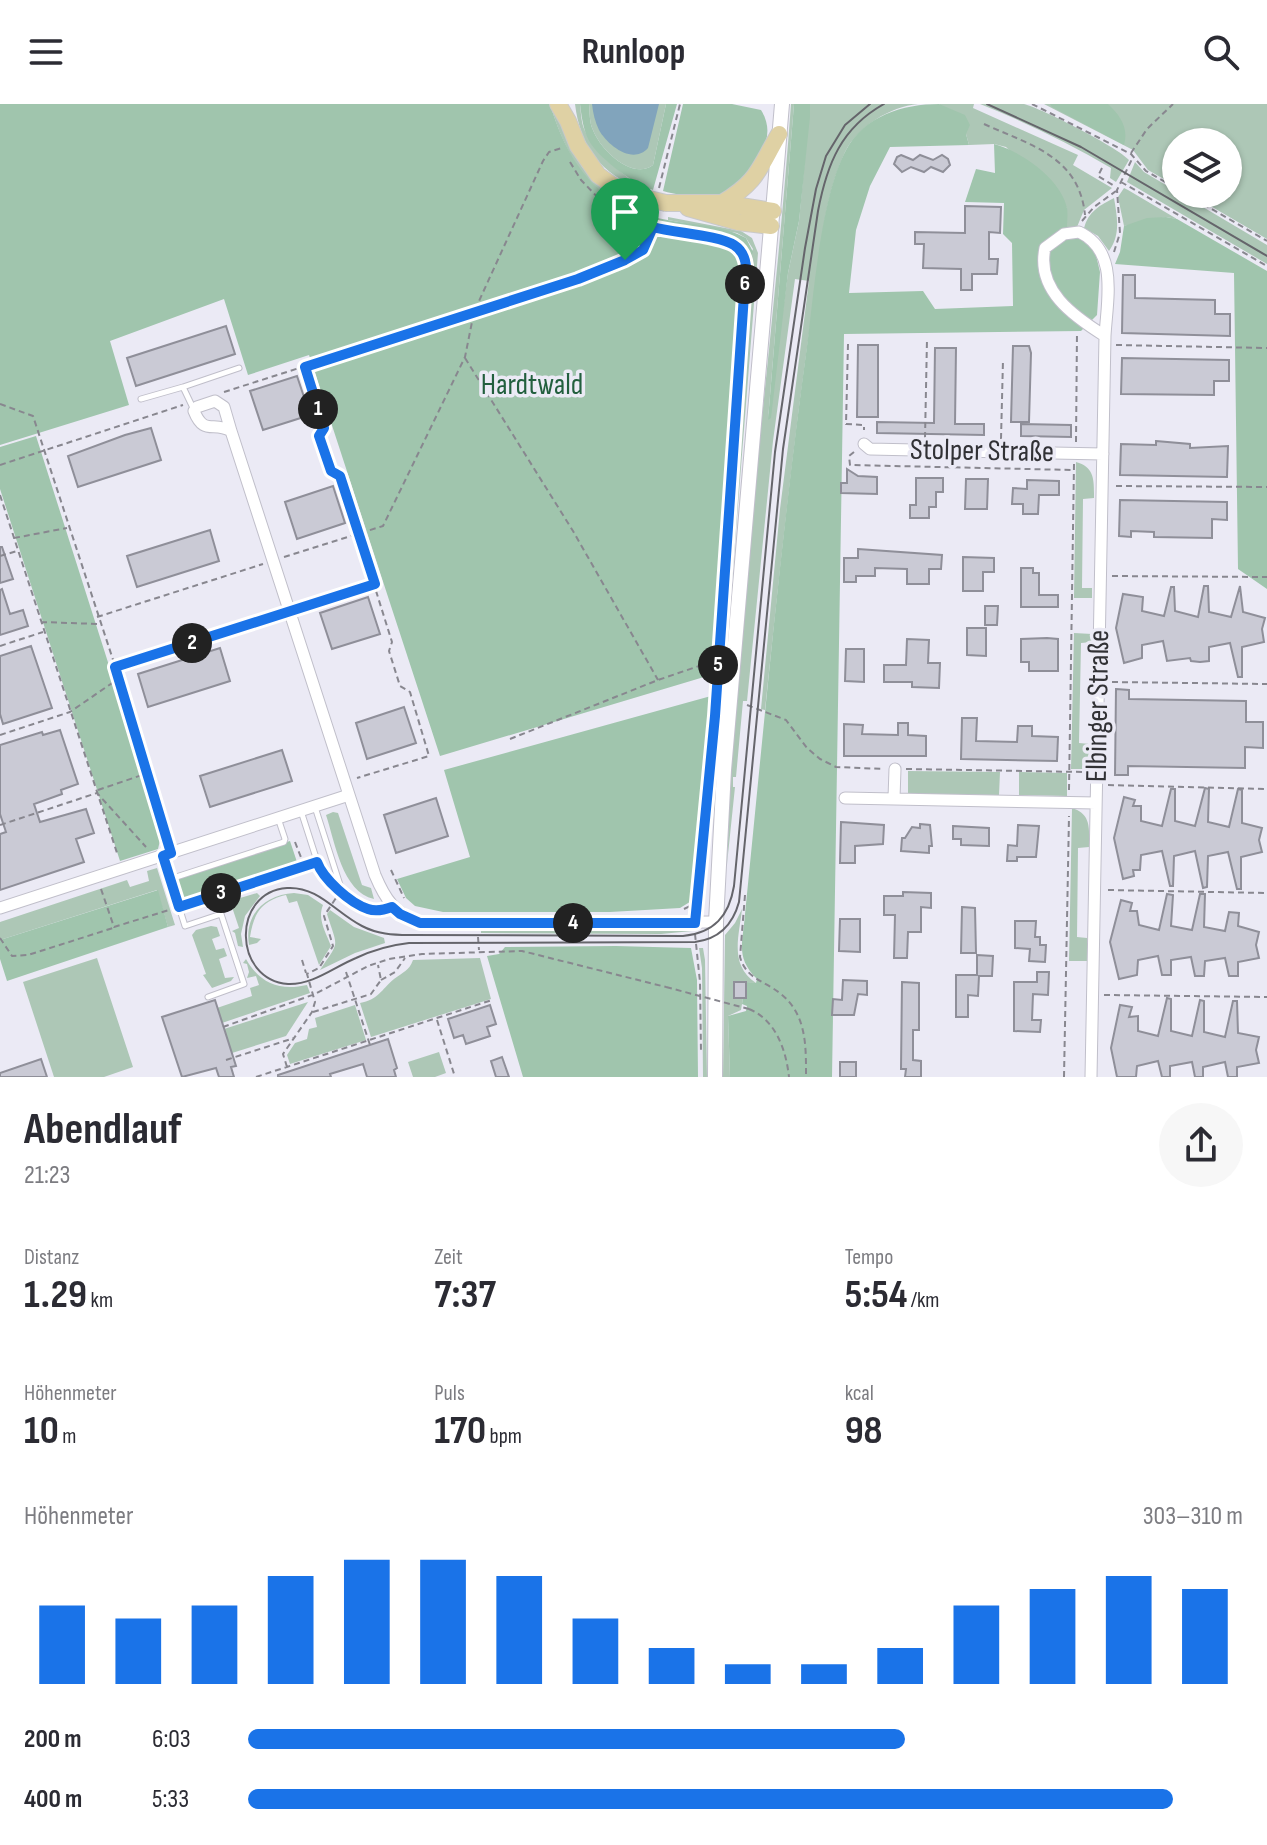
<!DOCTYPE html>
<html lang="de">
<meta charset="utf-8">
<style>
body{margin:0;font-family:"Sofia Sans Condensed",sans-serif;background:#f7f7f7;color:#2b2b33;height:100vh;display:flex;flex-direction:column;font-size:30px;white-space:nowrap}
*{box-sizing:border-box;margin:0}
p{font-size:26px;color:#7c7c81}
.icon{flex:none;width:44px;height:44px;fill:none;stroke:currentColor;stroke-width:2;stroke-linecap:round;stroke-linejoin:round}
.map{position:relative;height:973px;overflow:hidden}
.panel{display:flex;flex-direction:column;background:#fff;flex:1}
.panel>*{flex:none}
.fabs{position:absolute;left:1162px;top:24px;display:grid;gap:16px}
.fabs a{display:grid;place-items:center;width:80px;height:80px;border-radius:50%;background:#fff;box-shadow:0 2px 6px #0004;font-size:40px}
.pin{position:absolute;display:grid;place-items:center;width:68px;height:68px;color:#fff;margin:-82px -34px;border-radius:50% 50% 50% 0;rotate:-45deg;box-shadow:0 0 8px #0007}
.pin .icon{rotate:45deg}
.km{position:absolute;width:40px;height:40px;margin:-20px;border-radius:50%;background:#222;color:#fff;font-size:22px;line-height:40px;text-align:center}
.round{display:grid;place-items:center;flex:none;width:84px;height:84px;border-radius:42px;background:#f7f7f7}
.overview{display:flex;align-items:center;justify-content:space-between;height:136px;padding:0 24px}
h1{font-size:44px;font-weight:700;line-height:60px}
.metrics{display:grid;grid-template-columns:repeat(3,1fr);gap:12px;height:136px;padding:8px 24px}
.metrics div{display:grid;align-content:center}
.metrics b{font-size:40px;font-weight:700}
.metrics small{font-size:22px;font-weight:400}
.metrics p{font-size:22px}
.chart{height:224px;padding:16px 24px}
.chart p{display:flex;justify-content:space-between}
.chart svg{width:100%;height:144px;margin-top:8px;stroke:#1a73e8;stroke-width:6}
ul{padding:0 24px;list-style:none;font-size:26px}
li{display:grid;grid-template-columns:128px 96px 1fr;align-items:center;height:60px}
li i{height:20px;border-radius:10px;background:#1a73e8}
header{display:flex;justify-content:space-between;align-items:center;height:104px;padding:0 24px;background:#fff;font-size:36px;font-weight:700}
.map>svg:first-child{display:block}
</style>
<header><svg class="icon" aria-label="menu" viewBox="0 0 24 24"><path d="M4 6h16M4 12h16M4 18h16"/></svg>Runloop<svg class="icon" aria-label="search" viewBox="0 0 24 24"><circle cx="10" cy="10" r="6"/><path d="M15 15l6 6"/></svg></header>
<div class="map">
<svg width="1267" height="973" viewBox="0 0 1267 973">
<rect width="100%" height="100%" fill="#ebeaf5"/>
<!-- green -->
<path fill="#adc7b6" d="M550,0H555C569,52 587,83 639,104L637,107C585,87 566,52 550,0Z
M575,0H580C581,8 581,19 585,27C592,42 627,77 642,82V85C601,71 580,42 575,0Z
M589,0H666L653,61C632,77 600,45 593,26C589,18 590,8 589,0Z
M791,0H794L768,316L788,169L799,117L810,0H918C890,3 858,22 845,48C822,97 820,156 812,208C793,340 779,473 765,606L761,605L780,405L809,177L795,175L773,337L747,597H743L736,673H733V683H735L727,760C735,506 773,254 791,0Z
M939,0H974L973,4L1078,51L1073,61L1112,84L1084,106L1077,123L1067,124V104L1006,43L994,40L969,41L966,30Z
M980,0C993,0 1010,0 1024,0C1041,4 1119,44 1129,56L1116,78L1110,74L1111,64C1069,39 1025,18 980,0Z
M1044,0H1267V135L1190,90H1228V38H1176V82L1148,66L1133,46Z
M1135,58L1144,68L1176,87V90H1181L1267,141V160L1127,78Z
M1124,84L1128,86L1177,115L1166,113L1124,122L1118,93Z
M1114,94C1117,112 1121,131 1109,147L1098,132L1084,124C1088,108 1100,101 1114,94Z
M668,113L741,127L752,134L758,149L729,514L701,780L703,736L718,605L748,155L753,145L746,134L737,129L668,116Z
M1076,358C1095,363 1094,377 1094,394L1083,395L1082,484H1092V494H1074Z
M1074,529L1092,530V538L1081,539L1079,639L1090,640V665H1071Z
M908,667L1000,668L999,691L908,690Z
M1019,668L1067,669V692L1019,691Z
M1072,704C1092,710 1089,726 1089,743L1078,744L1077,833L1087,834V857H1069Z
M333,708L338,709L362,781L371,784L374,795C342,788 335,738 326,711Z
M157,764L175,821L168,823L157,786L0,836V818L127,776L130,783L149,777L147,767Z
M257,789L260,792L245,812L241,830L243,843L238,842L235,829L232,827L239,824L230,797Z
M294,789L308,791L323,801C317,815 326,829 331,842L319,861L297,797L289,799L286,791C261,797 254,809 250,833L261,835L257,839L249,841C244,811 264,791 294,789Z
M742,805C739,833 729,861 756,879L734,878V894H743L741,906L728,912L730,973H723L725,831L735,819Z
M330,806L354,823L384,834L385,839L355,849L320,866C340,836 338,845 327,810Z
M211,822L217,823L220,832L212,835L216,846L224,844L227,852L219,855L225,874L234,873L231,877L212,884L203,871L206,870L192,831L196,826Z
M481,825L684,826L692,827L661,830L481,829Z
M699,844H703L705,856L707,973H703L702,864Z
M97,854L133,963L104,973H54L23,878Z
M480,854L491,895L371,933L360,899C378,896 381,886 394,875C403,868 409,867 413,856Z
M246,855C260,880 280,887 307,881L310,889L222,919L217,904L252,892L250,884L259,881L256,872L247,874L249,868L247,860L243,859Z
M308,898L286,932L232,949L224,925Z
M355,901L366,936L290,960L287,951L295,939L307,935L309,925L317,923L315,914Z
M439,948L446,969L435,973H413L408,958Z"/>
<!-- forest -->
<path fill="#a0c5ad" d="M0,0H550C570,66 602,105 673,117C698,121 724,122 746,134L753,148L750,154L742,157L714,570L440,652L309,251L248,271L224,195L110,237L129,301L0,341Z
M580,0H589C590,8 589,18 593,26C600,45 632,77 653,61L666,0H677L653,86C637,80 628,74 615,64C589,42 584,35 580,0Z
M683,0H732L761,6C777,31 760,54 744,74C740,78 736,85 731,88C712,98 682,92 663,87Z
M794,0H810V13L799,117L788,169L771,314L768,316Z
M939,0L965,11L970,21L966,30L969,41L890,43L870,82L856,126L849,189L923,187L935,205L1013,202L1012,139L1003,130L1004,99L965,98L976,65L995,69L994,40C1021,47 1061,75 1067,104C1068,110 1067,118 1067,124L1095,147L1100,168L1097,211L1081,227L844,230L832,973H730L728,912L746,907L747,902L742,900L743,894H746V878L756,879L757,875C735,853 743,839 745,810C764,621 781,431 807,242C814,189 821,92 846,46C864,12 903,0 939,0Z
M1050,0H1108C1120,11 1129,24 1124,41L1052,3Z
M1166,113L1177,115L1267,167V485L1238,465L1234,169L1115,160L1120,148L1124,122L1147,114Z
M36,332L162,728L158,745L120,757L0,385V343Z
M711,592L693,796L680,804L610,808H443L415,802L406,794L397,775L470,753L444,666Z
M290,737L299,764L185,800L176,773Z
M158,786L168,823L7,877L0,855V836Z
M616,842L691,844L697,876L698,973H523L487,852L499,850L505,843Z"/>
<!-- water -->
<path fill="#81a4bc" d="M592,0H659L648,44C633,61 608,42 599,26C595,18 593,9 592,0Z"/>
<!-- building -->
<path fill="#cacad5" stroke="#8f8f99" stroke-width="2" d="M901,51L913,56L920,51L933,56L942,51L948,55L950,61L943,68L931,63L924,68L911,63L902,68L894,60L897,53Z
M965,102L1001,103L1000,129L989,128V155H998L997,170H972V186H961V165L923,164L924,140H915V128L965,129Z
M1123,171H1135V194L1215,196V210H1230V232L1122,229Z
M226,222L235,250L136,282L127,254Z
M858,241H878V313H857Z
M1013,242H1029L1031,249L1029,318H1011Z
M935,244H956L955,320H984V331L877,329V318L934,319Z
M1122,254L1229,256V277H1214V291L1121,290Z
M297,272L310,311L263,326L250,287Z
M1021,320L1071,321V333L1021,332Z
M151,324L161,356L78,383L68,352L125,331Z
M1156,337L1190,340V344L1228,342L1227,373L1120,371L1121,340L1156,341Z
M847,365L858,372L877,373V390L841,389V379H847Z
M916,374H943V388H936V403H929V414H910V401H916Z
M966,375H988L987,405H965Z
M1027,376L1059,377V391H1039L1038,410H1023V400H1012L1013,384L1027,385Z
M333,382L345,419L297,435L285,398Z
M1120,396L1227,398V416L1212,415V434L1154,433V428L1131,427V433L1119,432Z
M210,426L219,457L137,483L127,452Z
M0,443H2L13,475L0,479Z
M858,445L942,451L941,465H929V480H907V465L875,464V472H856V478H844V454H858Z
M963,453L994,454V468H983V487H963Z
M1021,464H1033V469H1039V491H1058V503H1021Z
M1204,482H1208L1209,508L1231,513L1240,482L1243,508L1265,514L1262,525L1264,538L1242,543V573H1238L1230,539L1209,543V557L1200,558L1191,557L1190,554L1167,557L1163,537L1142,541V554L1124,559L1116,524L1123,490L1143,493L1142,507L1164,512L1171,483H1174L1175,507L1198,513Z
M2,485L10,510L23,506L28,522L0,531V486Z
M368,493L380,530L332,545L320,509Z
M985,502H998L997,521H985Z
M967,524H986V552L967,551Z
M1047,534L1058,535V567H1029V558H1021V535Z
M907,535L929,536L928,559H940L939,584L912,583V578H884V561H906Z
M31,542L52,604L3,620L0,610V552Z
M220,544L230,577L148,603L138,570Z
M846,545H864V578L845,577Z
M1116,585L1129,586V595L1246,597V618H1263V644L1245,643V664L1128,662V671H1115Z
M404,603L416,639L367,655L356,619Z
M962,614H977L976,637L1017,638L1018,622H1032V632L1058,633L1057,657L961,655Z
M898,619H908V631L926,632V652H844V620L863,621L862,630L898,631Z
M60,626L78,680L61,686L62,690L34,700L40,718L86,705L94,729L76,735L84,758L0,786V730L6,728L0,710V641L42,628L43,631Z
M282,646L292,677L210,703L200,672Z
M1205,684L1209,685L1208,718L1229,723L1238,685L1242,686V719L1262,724L1259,736L1262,748L1241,753V785H1237L1228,748L1208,752L1207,783L1203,784L1195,747L1174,752L1173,782H1170L1162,747L1141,751L1140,766H1133L1134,772L1123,775L1114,734L1124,693L1135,696L1133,702H1141V717L1162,722L1171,685H1175V717L1195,722Z
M436,694L448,732L396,749L384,711Z
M841,718L884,721L883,740L855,742V759H840Z
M920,720L930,721L932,742H929V749L901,747L902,734H905L912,723L920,724Z
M1018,721L1039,722L1036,753H1017V757H1007L1008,741L1017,742Z
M953,722L989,724V742L961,741V735H953Z
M903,788L931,789V804L921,803V828H908L907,854H894L895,811H884V792H903Z
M1167,790L1173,791L1171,822L1192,826L1200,790H1205L1204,823L1225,827L1229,808L1239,809L1238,822L1259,828L1256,841L1259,854L1238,858V872H1229L1225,854L1205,857L1204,872H1195L1191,853L1171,856V871H1162L1158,852L1138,856L1137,871L1119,875L1110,838L1121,796L1132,799L1130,807H1137L1139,821L1159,826Z
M962,803L975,804L976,849H961Z
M840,815H860V848L839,847Z
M1015,817H1036L1035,833H1040V841H1046L1045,858L1029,857L1030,845L1015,844Z
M977,851L993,852L992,872H979L978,892L968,891V913H956V871H977Z
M1037,868H1049L1048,891L1033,890L1032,916H1041L1040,928L1014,927V878H1037Z
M843,876L867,877V891L858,890L854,911H832L833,895L842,896Z
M734,878H746V894H734Z
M902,878L919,879V926H913V956L921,957V973H905L906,965H901Z
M1167,894L1171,895V927L1192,932L1200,896L1204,897V928L1225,933L1233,897H1237L1238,929L1259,933L1256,946L1259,959L1237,963V973H1228L1225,958L1203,963V973H1195L1192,958L1170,962V973H1162L1158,957L1137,962L1136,973H1117L1111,944L1120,901L1132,903L1129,913L1138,912V927L1158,932Z
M215,896L236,962L231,963L234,973H219L216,964L182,973L162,913Z
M490,901L496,920L487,923L490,932L466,940L463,931L454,934L448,915Z
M388,935L397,964L394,966L396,973H367L363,960L330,970L331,973H278V971Z
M502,953L509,973H496L491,957Z
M41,955L47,973H0V969Z
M840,958H856V973H840Z"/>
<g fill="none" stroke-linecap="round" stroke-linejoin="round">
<!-- service casing -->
<g stroke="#c0bfca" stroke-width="7">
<path id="service" d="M183,283L239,264
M141,295L183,283L194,306
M315,703L342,787
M301,707L319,763L326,776L367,805L382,807L391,804
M163,752L185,822L221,810L244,880L208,893
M170,775L284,738L285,735L278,714"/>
</g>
<!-- minor casing -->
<g stroke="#c0bfca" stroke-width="13">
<path id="minor" d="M215,297L224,303L231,327C213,317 204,332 194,307L197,303Z
M231,327L375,771C385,795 395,810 420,819L716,818
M864,340L870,345L1103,350
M845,694L1096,699
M894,694L895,665
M0,804L349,691
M1091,973L1105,232C1107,195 1119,147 1079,128L1064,130L1045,144C1036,186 1073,212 1105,232"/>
</g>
<!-- tertiary casing -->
<g stroke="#c0bfca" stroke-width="16">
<path id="tertiary" d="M773,107L782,0"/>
</g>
<!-- secondary casing -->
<g stroke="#c0bfca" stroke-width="16">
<path id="secondary" d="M715,973L716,818L724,666L772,112"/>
</g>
<!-- primary casing -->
<g stroke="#c9c9ca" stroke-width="18">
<path id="primary" d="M558,0L568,17L578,42L598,71L619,86L645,94
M666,99H722L773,107
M722,99C758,78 759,64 779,30
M688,104L738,118L771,122"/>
</g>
<!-- path -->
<path stroke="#88878f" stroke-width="2" stroke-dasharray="6 4" stroke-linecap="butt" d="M1032,0L1131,50L1146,67L1176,84
M984,20C1030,41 1079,52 1085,111
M1131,49L1147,25L1173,0
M570,58L581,76L604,100L673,129L727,138L741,147L746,162L716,589
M1102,64L1098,72L1116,83
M1121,78L1267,162
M659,84L680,0
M1186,90L1267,137
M1082,117L1094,103L1116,87
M1114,148L1120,129L1117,86L1132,55
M848,240L846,320L864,321V326
M1116,241L1267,244
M465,254L573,427L658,576
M305,264L324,324L319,332L331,367L340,372L392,538L389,547L400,582L410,588L429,652L357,674
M224,288L578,175C596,168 630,159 643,146C652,136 652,122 654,110
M0,300L33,312L119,574L167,736
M925,334L927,235
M1001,335L1003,256
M1076,338L1077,228
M854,348L849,352L850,361L1072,366
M0,361L183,301
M1116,382L1267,383
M0,391L118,752
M14,434L67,424
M0,452L17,447
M284,453L383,422L465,253L474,208L543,57L549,48L562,44L563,45
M1112,472L1267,473
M300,505L374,481
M97,513L263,460
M41,518L98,520
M0,542L43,528
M117,562L279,512
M1112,578L1267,580
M747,601L786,616L807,644L820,655L836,663L884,665
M0,631L70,608L118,575
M510,635L658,576L699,562L715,564
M906,665L1084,668
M1108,681L1267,685
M98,686L145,670
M1069,686L1074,360
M0,721L97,689L146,743
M295,738L304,761
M391,766L404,794
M101,785L114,823L169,806
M1108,786L1267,789
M745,791L740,853C746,875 765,877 781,890C807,911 806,943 806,973
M186,800L310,760
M696,804L711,643
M684,805L696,799
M695,830L700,878L701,948
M478,833L479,846
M0,834L12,852L28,851L113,824
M302,856L306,869
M346,868L370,941
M381,876L395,868L405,854
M1104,891L1267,893
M749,905C776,916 786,946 789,973
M313,908L371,890L381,876L378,861
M437,916L455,973
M223,923L315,890L368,862L389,855L422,850L522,847L666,883
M226,956L294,934
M287,963L283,950L312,908L315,898L307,870L319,864L333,842L324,812L336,794
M256,973L492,896
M1064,973L1069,712"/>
<!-- service -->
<use href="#service" stroke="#fff" stroke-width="5"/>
<!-- minor -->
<use href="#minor" stroke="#fff" stroke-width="11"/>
<!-- tertiary -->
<use href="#tertiary" stroke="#fff" stroke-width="14"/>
<!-- secondary -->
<use href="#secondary" stroke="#fff" stroke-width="14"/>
<!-- primary -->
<use href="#primary" stroke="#dfd1a4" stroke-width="16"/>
<!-- tram -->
<path stroke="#65656b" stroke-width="2" d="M870,0L845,21L826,52L816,85L805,144L775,348L734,782C729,812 714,829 683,832L409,831C393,831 377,830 362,822C336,809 318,782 287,784C231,788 233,876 288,880C313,881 334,863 356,854C373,846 391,841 409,839L695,838C719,835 733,820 739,798L783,345L818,107C827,60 841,24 884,0
M987,0L1081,43L1267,152"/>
<!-- primary-bridge casing -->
<g stroke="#c9c9ca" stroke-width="18" stroke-linecap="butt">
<path id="primary-bridge" d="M645,94L666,99"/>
</g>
<!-- path-bridge -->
<path stroke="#88878f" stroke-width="2" stroke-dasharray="6 4" stroke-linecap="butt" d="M666,883L749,905"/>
<!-- primary-bridge -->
<use href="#primary-bridge" stroke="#dfd1a4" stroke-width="16"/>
</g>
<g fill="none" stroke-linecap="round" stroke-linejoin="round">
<!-- route casing -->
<g stroke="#fff" stroke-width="16">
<path id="route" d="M653,123C674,129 718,131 734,141C742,146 745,153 746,162L715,612L695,819H420L400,810L392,803C384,806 376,808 368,805C350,799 323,775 317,758L179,803L163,752L171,749L115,563L375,480L340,372L331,367L319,332L324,324L305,263L578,175L625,156L643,146Z"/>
</g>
<!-- route -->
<use href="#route" stroke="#1a73e8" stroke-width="10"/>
</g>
<g text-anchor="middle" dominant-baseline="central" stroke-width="7" stroke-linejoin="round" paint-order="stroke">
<!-- park labels -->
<g font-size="30" fill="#225f3e" stroke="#ebeaf5">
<text x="532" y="281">Hardtwald</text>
</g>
<!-- street labels -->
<g font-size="30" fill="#313135" stroke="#ebeaf5">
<text transform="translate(982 347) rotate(1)">Stolper Straße</text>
<text transform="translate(1098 602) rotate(-89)">Elbinger Straße</text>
</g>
</g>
</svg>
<div class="fabs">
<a><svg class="icon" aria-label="layers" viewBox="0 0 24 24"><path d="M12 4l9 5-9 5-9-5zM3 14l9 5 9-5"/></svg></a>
</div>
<div class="pin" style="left:625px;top:156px;background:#1e9e55"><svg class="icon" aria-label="arrive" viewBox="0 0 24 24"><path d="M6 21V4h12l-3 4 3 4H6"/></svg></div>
<b class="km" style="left:318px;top:305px">1</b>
<b class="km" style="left:192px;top:539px">2</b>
<b class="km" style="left:221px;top:789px">3</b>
<b class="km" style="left:573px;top:819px">4</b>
<b class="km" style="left:718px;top:561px">5</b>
<b class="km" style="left:745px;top:180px">6</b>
</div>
<section class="panel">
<div class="overview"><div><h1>Abendlauf</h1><p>21:23</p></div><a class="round"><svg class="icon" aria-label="share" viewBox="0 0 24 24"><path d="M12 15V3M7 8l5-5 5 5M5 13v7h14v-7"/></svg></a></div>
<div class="metrics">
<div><p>Distanz</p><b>1.29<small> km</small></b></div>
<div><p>Zeit</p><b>7:37</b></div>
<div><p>Tempo</p><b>5:54<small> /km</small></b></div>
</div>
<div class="metrics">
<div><p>Höhenmeter</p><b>10<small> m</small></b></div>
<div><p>Puls</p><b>170<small> bpm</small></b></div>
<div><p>kcal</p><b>98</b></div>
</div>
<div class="chart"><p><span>Höhenmeter</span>303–310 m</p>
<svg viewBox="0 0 160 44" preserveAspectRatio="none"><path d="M5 44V20M15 44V24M25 44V20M35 44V11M45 44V6M55 44V6M65 44V11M75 44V24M85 44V33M95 44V38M105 44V38M115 44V33M125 44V20M135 44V15M145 44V11M155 44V15"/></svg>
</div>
<ul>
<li><b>200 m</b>6:03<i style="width:66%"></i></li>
<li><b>400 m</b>5:33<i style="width:93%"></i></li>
</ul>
</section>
